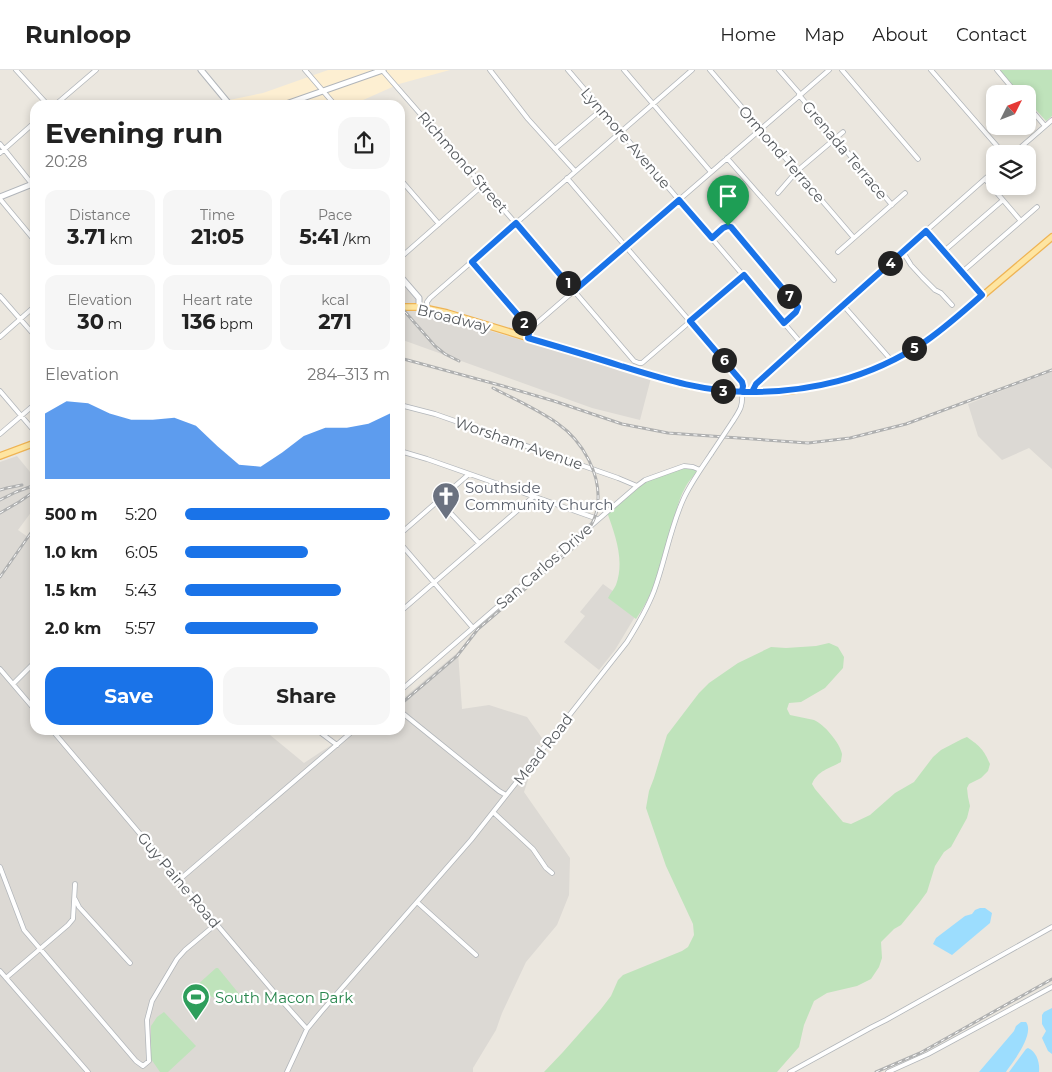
<!DOCTYPE html>
<meta charset="utf-8">
<style>
body{margin:0;font-family:Montserrat,sans-serif;background:#f6f6f6;color:#222;height:100vh;display:flex;flex-direction:column;font-size:19px;white-space:nowrap}
*{box-sizing:border-box;margin:0}
p{font-size:16px;color:#767676}
.icon{flex:none;width:28px;height:28px;fill:none;stroke:currentColor;stroke-width:2;stroke-linecap:round;stroke-linejoin:round}
.map{position:relative;flex:1;overflow:hidden}
.side{position:absolute;left:30px;top:30px;width:375px;height:635px;display:flex;flex-direction:column;background:#fff;border-radius:15px;box-shadow:0 2px 8px #0003}
.side>*{flex:none}
.needle{width:32px;rotate:48deg}
.buttons{position:absolute;left:986px;top:15px;display:grid;gap:10px}
.buttons a{display:grid;place-items:center;width:50px;height:50px;border-radius:10px;background:#fff;box-shadow:0 2px 8px #0003;font-size:25px}
.pin{position:absolute;display:grid;place-items:center;width:42px;height:42px;color:#fff;margin:-51px -21px;border-radius:50% 50% 50% 0;rotate:-45deg;box-shadow:0 0 5px #0007}
.pin .icon{rotate:45deg}
.km{position:absolute;width:25px;height:25px;margin:-12px;border-radius:50%;background:#222;color:#fff;font-size:14px;line-height:25px;text-align:center}
.round{display:grid;place-items:center;flex:none;width:52px;height:52px;border-radius:15px;background:#f6f6f6}
.headline{display:flex;align-items:center;justify-content:space-between;height:85px;padding:0 15px}
h1{font-size:28px;font-weight:700;line-height:38px}
.figures{display:grid;grid-template-columns:repeat(3,1fr);gap:8px;height:85px;padding:5px 15px}
.figures div{display:grid;align-content:center;border-radius:12px;background:#f6f6f6;text-align:center}
.figures b{font-size:21px;font-weight:700}
.figures small{font-size:14px;font-weight:400}
.figures p{font-size:14px}
.chart{height:140px;padding:10px 15px}
.chart p{display:flex;justify-content:space-between}
.chart svg{width:100%;height:90px;margin-top:5px;fill:#1a73e8;opacity:.7}
.cta{display:flex;gap:10px;margin-top:auto;padding:10px 15px}
.cta a{flex:1;height:58px;border-radius:15px;background:#1a73e8;color:#fff;font-size:20px;font-weight:700;line-height:58px;text-align:center}
.cta a+a{background:#f6f6f6;color:#222}
ul{padding:0 15px;list-style:none;font-size:16px}
li{display:grid;grid-template-columns:80px 60px 1fr;align-items:center;height:38px}
li i{height:12px;border-radius:6px;background:#1a73e8}
header{display:flex;align-items:center;gap:30px;box-sizing:border-box;height:70px;padding:0 25px;background:#fff;border-bottom:1px solid #e0e0e0}
header strong{font-size:24px}
nav{display:flex;gap:28px;margin-inline-start:auto;font-size:18px}
.map>svg:first-child{display:block}
</style>
<header>
<strong>Runloop</strong>
<nav><a>Home</a><a>Map</a><a>About</a><a>Contact</a></nav>
</header>
<div class="map">
<svg width="1052" height="1002" viewBox="0 0 1052 1002">
<rect width="100%" height="100%" fill="#ebe7df"/>
<!-- commercial -->
<path fill="#fdefd2" d="M328,0H450L399,14L352,35H205L263,23Z"/>
<!-- industrial -->
<path fill="#dcd9d4" d="M400,209L429,243L651,308L640,350L592,338L400,269Z
M1052,301V399L1029,378L1002,390L978,366L968,334Z
M17,386L35,408V437L18,460L35,472V660H264L304,693L354,660H400V631L458,582L462,639L489,635L527,647L542,668L524,722L570,788L569,825L557,855L526,892L502,943L496,960L473,998V1002H0V392Z
M603,514L639,540L615,580L599,600L564,572L585,546L580,542Z"/>
<!-- green -->
<path fill="#bfe3bb" d="M999,0H1052V46L1046,51L1028,31V24H1021Z
M682,396L699,399C695,405 688,411 685,418C677,432 674,451 670,466C662,495 653,525 636,549L608,528C610,524 614,519 616,515C625,490 615,465 607,442L646,411Z
M829,573L838,577L844,587L843,598L825,618L801,632L789,633L787,639L790,645C798,647 806,648 814,650C824,654 840,673 842,684C842,686 841,689 841,692C830,698 817,701 812,714L815,719L843,752L851,754L870,745L895,723L914,712L933,687L941,680L962,669L967,667C980,676 984,680 990,694L988,701L981,708L969,714L967,718L968,727L970,736L967,748L951,777L944,782L935,796L927,822L919,833L901,855L894,859L881,872L882,888L879,897L871,909L857,916L827,923L814,931L804,955L799,977L777,1002H544L563,982L601,939L611,926L618,910L623,905L682,881L688,877L694,865L693,854L666,796L646,738L649,721L654,708L667,665L699,623L709,613L738,593L771,577L786,578L816,576Z
M216,898H218L240,925C224,932 208,929 196,916Z
M164,942L196,976L168,1002H160L151,989V956L157,947Z"/>
<!-- water -->
<path fill="#9cddfe" d="M980,838H985L992,843L990,853L952,885L933,874L936,868L965,846L972,844L975,840Z
M1052,938V984L1048,981L1042,968L1046,961L1042,954V945L1044,942Z
M1021,952H1026C1035,964 1013,992 1006,1002H979L1014,961L1016,956Z
M1028,978C1037,982 1040,993 1039,1002H1009L1026,979Z"/>
<g fill="none" stroke-linecap="round" stroke-linejoin="round">
<!-- street casing -->
<g stroke="#b2b6ba" stroke-width="5.5">
<path id="street" d="M16,0L48,35
M305,0L335,35
M382,0L539,180L634,291
M490,0L528,49L575,101
M568,0L801,273
M624,0L711,102
M710,0L854,168
M779,0L800,24
M842,0L918,89
M931,0L1004,84
M997,0L1017,24
M799,25L892,135
M55,35L96,0
M1028,36L1045,56
M0,74L32,114
M555,79L601,40
M0,83L35,52
M1013,84L1052,50
M727,88L834,210
M567,108L742,312C743,316 742,319 742,324C743,336 740,340 733,351
M400,109L439,154
M985,109L1020,150
M778,123L797,101L843,62
M0,129L35,171
M926,161L983,225
M712,168L726,156L731,157L797,236C799,243 789,248 784,253
M838,182L905,123
M903,182L911,195L922,207L935,220L941,223L952,235
M943,182L1003,130
M400,188L483,115
M471,192L530,259
M961,203L1037,137
M0,226L35,266
M843,235L892,291
M428,239L427,232L430,228L692,0
M0,267L35,236
M529,268L530,259L829,0
M634,291L639,293H642L744,205
M0,321L35,362
M752,322L756,314L831,245L995,100
M400,335L435,344L618,408L637,416
M0,364L35,334
M400,381L427,389L595,448L597,450
M439,431L479,473
M400,464L469,404
M400,473L473,558
M400,542L533,427
M0,599L35,640
M13,614L35,592
M400,621L637,416L645,410L684,396L693,397L700,400
M400,641L499,721L506,725
M52,660L274,922L307,959
M317,660L337,675
M493,742L533,779L546,798L552,803
M0,797L24,860L136,991L143,996L149,991L147,950L152,931L177,889L185,880L216,854
M179,810L354,660
M75,829L79,837L130,893
M417,832L476,885
M0,901L88,1002
M6,908L68,855L73,849L75,814
M287,1002L307,959L321,942L471,770L627,572C637,556 647,539 654,521C665,491 670,459 683,430C690,414 701,399 711,384
M790,1002L872,957L886,950L1052,857
M888,1002L928,984L1052,917"/>
</g>
<!-- secondary casing -->
<g stroke="#b1b5ba" stroke-width="7">
<path id="secondary" d="M201,0L230,35
M283,35L383,0
M0,127L35,113
M400,206L419,228V237"/>
</g>
<!-- primary casing -->
<g stroke="#efb454" stroke-width="8">
<path id="primary" d="M400,237H419L447,243L684,315L727,321L771,322L790,321L822,315L846,309L877,298L913,279L948,255L1052,167
M0,386L35,373"/>
</g>
<!-- street -->
<use href="#street" stroke="#fff" stroke-width="4"/>
<!-- secondary -->
<use href="#secondary" stroke="#fff" stroke-width="5"/>
<!-- primary -->
<use href="#primary" stroke="#fee5a1" stroke-width="5.5"/>
<!-- rail casing -->
<g stroke="#afb0b0" stroke-width="3">
<path id="rail" d="M400,236L435,276L445,284L459,291
M400,288L503,316L554,331L622,354L668,363L808,373L850,368L906,354L1052,300
M0,420L7,418L22,415
M0,430L16,422L35,415
M0,443L19,432L35,421
M0,507L35,457
M402,633L457,586L478,559L579,473C587,463 595,452 597,439C603,406 583,371 557,353C537,339 514,329 493,318
M876,1002L920,983L1052,909"/>
</g>
<!-- rail -->
<use href="#rail" stroke="#fff" stroke-width="1" stroke-dasharray="4" stroke-linecap="butt"/>
<!-- street-bridge casing -->
<g stroke="#b2b6ba" stroke-width="5.5" stroke-linecap="butt">
<path id="street-bridge" d="M711,384L733,351"/>
</g>
<!-- street-bridge -->
<use href="#street-bridge" stroke="#fff" stroke-width="4"/>
</g>
<g fill="none" stroke-linecap="round" stroke-linejoin="round">
<!-- route casing -->
<g stroke="#fff" stroke-width="10">
<path id="route" d="M728,156L723,158L712,168L679,130L574,221L516,153L472,192L530,259L528,268C559,277 590,286 621,296C666,310 704,322 752,322L756,314L831,246L926,161L982,225C964,241 946,257 926,271C869,309 809,323 742,322L743,316L742,312L690,251L744,205L784,253L796,242L798,237L731,157L728,156"/>
</g>
<!-- route -->
<use href="#route" stroke="#1a73e8" stroke-width="6"/>
</g>
<!-- icons -->
<defs>
<g id="church-pin" transform="scale(1.4375)"><path d="M0 17L-7.5 6A9.5 9.5 0 1 1 7.5 6Z" fill="#6b7280" stroke="#fff"/><path d="M-1.2-6h2.4v3.5h3.3v2.4h-3.3V6h-2.4V-.1h-3.3v-2.4h3.3Z" fill="#fff"/></g>
<g id="stadium-pin" transform="scale(1.4375)"><path d="M0 17L-7.5 6A9.5 9.5 0 1 1 7.5 6Z" fill="#2e9e5b" stroke="#fff"/><path d="M0-5a6.5 5 0 1 0 0 10a6.5 5 0 1 0 0-10ZM-3.5-1.8h7v3.6h-7Z" fill="#fff"/></g>
</defs>
<g fill-rule="evenodd">
<use href="#church-pin" x="446" y="426"/>
<use href="#stadium-pin" x="196" y="927"/>
</g>
<g text-anchor="middle" dominant-baseline="central" stroke-width="4.5" stroke-linejoin="round" paint-order="stroke">
<!-- street labels -->
<g font-size="15" fill="#585c60" stroke="#fff">
<text transform="translate(626 68) rotate(49)">Lynmore Avenue</text>
<text transform="translate(845 80) rotate(50)">Grenada Terrace</text>
<text transform="translate(782 84) rotate(49)">Ormond Terrace</text>
<text transform="translate(463 92) rotate(49)">Richmond Street</text>
<text transform="translate(454 248) rotate(14)">Broadway</text>
<text transform="translate(519 373) rotate(19)">Worsham Avenue</text>
<text transform="translate(544 496) rotate(-41)">San Carlos Drive</text>
<text transform="translate(543 679) rotate(-52)">Mead Road</text>
<text transform="translate(179 810) rotate(50)">Guy Paine Road</text>
</g>
<!-- worship labels -->
<g font-size="15" fill="#5b616d" stroke="#fff" text-anchor="start">
<text x="465" y="417">Southside<tspan x="465" dy="17">Community Church</tspan></text>
</g>
<!-- leisure labels -->
<g font-size="15" fill="#27864d" stroke="#fff" text-anchor="start">
<text x="215" y="927">South Macon Park</text>
</g>
</g>
</svg>
<div class="buttons">
<a><svg class="needle" viewBox="-14 -14 28 28"><path d="M0-13l5 13h-10z" fill="#e53935"/><path d="M0 13l5-13h-10z" fill="#767676"/></svg></a>
<a><svg class="icon" aria-label="layers" viewBox="0 0 24 24"><path d="M12 4l9 5-9 5-9-5zM3 14l9 5 9-5"/></svg></a>
</div>
<div class="pin" style="left:728px;top:156px;background:#1e9e55"><svg class="icon" aria-label="arrive" viewBox="0 0 24 24"><path d="M6 21V4h12l-3 4 3 4H6"/></svg></div>
<b class="km" style="left:568px;top:213px">1</b>
<b class="km" style="left:524px;top:253px">2</b>
<b class="km" style="left:723px;top:321px">3</b>
<b class="km" style="left:890px;top:193px">4</b>
<b class="km" style="left:914px;top:278px">5</b>
<b class="km" style="left:724px;top:290px">6</b>
<b class="km" style="left:789px;top:226px">7</b>
<section class="side">
<div class="headline"><div><h1>Evening run</h1><p>20:28</p></div><a class="round"><svg class="icon" aria-label="share" viewBox="0 0 24 24"><path d="M12 15V3M7 8l5-5 5 5M5 13v7h14v-7"/></svg></a></div>
<div class="figures">
<div><p>Distance</p><b>3.71<small> km</small></b></div>
<div><p>Time</p><b>21:05</b></div>
<div><p>Pace</p><b>5:41<small> /km</small></b></div>
</div>
<div class="figures">
<div><p>Elevation</p><b>30<small> m</small></b></div>
<div><p>Heart rate</p><b>136<small> bpm</small></b></div>
<div><p>kcal</p><b>271</b></div>
</div>
<div class="chart"><p><span>Elevation</span>284–313 m</p>
<svg viewBox="0 0 160 44" preserveAspectRatio="none"><path d="M0 44V12L10 6L20 7L30 12L40 15L50 15L60 14L70 18L80 28L90 37L100 38L110 31L120 23L130 19L140 19L150 17L160 12V44z"/></svg>
</div>
<ul>
<li><b>500 m</b>5:20<i style="width:100%"></i></li>
<li><b>1.0 km</b>6:05<i style="width:60%"></i></li>
<li><b>1.5 km</b>5:43<i style="width:76%"></i></li>
<li><b>2.0 km</b>5:57<i style="width:65%"></i></li>
</ul>
<div class="cta"><a>Save</a><a>Share</a></div>
</section>
</div>
